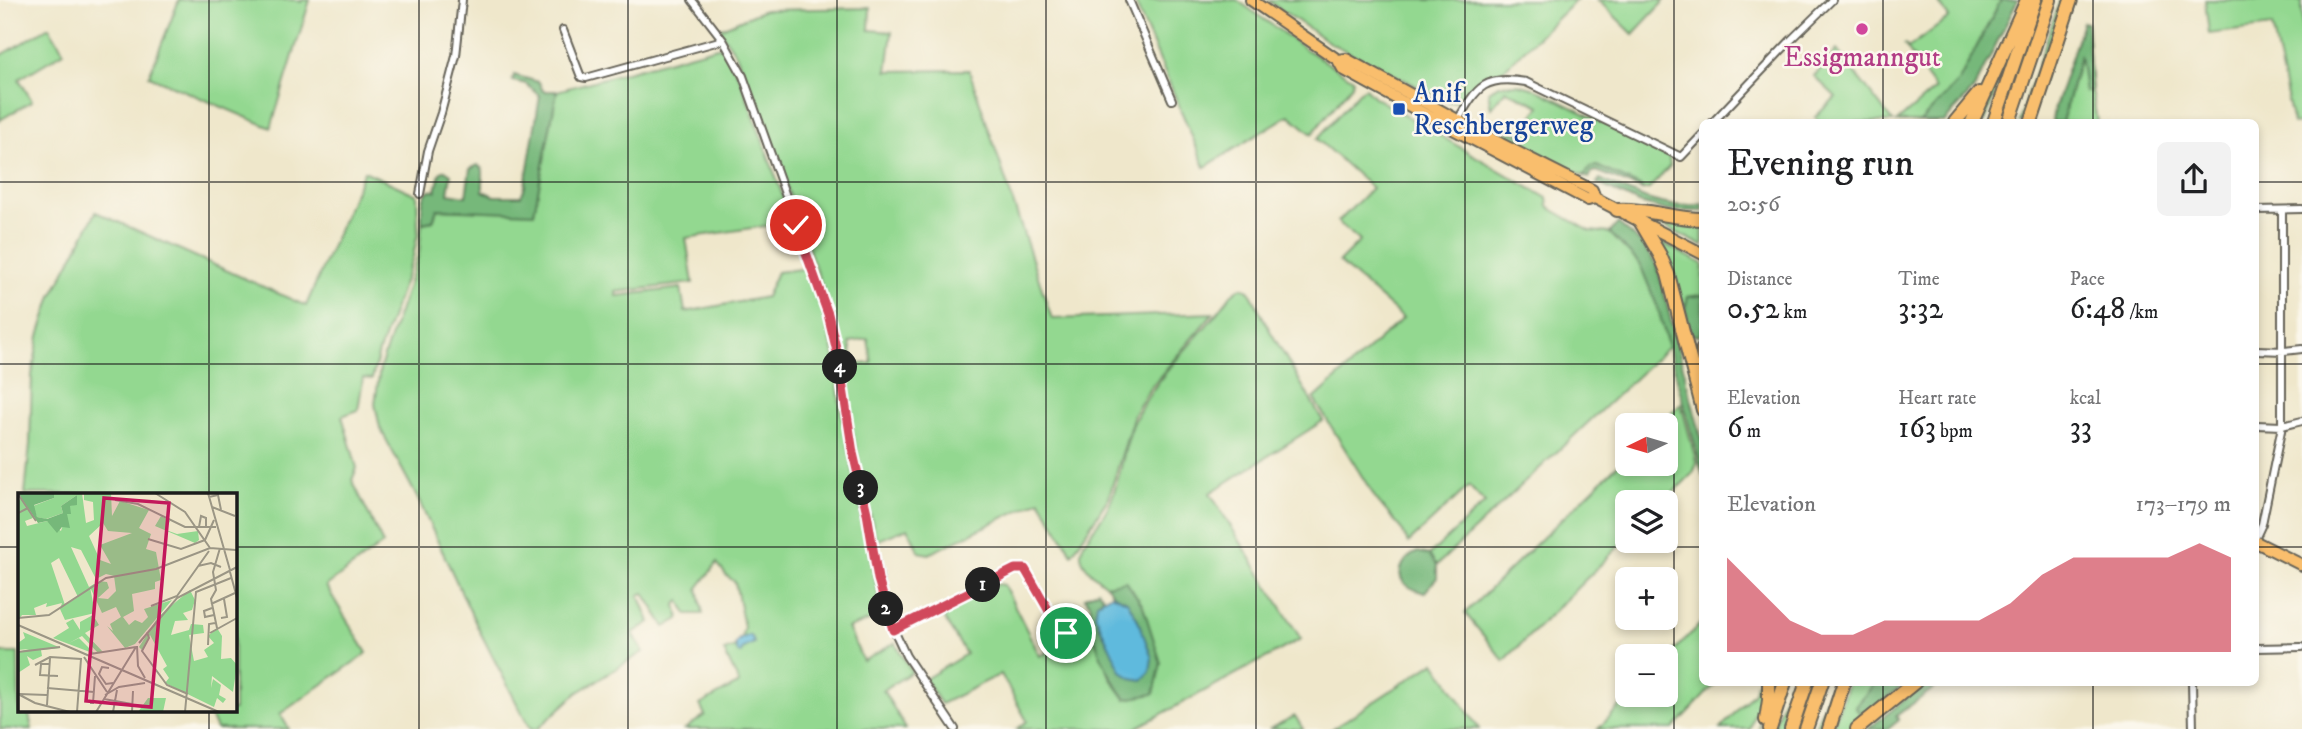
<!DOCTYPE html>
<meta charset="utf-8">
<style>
body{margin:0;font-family:"IM FELL DW Pica",serif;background:#f2f2f2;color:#202124;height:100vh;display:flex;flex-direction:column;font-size:26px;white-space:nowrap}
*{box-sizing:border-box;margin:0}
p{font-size:23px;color:#757577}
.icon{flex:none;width:38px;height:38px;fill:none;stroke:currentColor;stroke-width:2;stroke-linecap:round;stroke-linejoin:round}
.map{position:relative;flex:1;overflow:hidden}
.details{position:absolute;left:1699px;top:119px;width:560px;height:567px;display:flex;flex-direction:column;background:#fff;border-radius:10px;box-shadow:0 4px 10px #0003}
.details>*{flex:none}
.needle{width:46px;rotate:265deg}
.fabs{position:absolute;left:1615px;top:413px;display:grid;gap:14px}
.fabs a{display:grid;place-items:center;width:63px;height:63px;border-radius:10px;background:#fff;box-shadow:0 4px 10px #0003;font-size:35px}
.pin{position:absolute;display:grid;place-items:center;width:60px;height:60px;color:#fff;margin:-30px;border:4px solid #fff;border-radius:50%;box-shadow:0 2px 7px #0007}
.km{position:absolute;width:35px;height:35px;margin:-18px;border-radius:50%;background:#222;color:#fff;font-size:19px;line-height:35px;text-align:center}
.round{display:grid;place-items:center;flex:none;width:74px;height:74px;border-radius:10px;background:#f2f2f2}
.headline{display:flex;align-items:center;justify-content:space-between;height:119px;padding:0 28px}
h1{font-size:38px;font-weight:600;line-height:52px}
.metrics{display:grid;grid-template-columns:repeat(3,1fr);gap:10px;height:119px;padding:7px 28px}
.metrics div{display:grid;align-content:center}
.metrics b{font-size:30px;font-weight:600}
.metrics small{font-size:19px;font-weight:400}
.metrics p{font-size:19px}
.chart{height:196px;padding:14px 28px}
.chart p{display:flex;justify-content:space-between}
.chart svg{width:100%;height:126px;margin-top:7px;fill:#d1495b;opacity:.7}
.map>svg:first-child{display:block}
</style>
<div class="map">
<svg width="2302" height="729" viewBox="0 0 2302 729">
<rect width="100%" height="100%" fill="#fbf7ec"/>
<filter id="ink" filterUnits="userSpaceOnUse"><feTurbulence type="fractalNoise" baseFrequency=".0143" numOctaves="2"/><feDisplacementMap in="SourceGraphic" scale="14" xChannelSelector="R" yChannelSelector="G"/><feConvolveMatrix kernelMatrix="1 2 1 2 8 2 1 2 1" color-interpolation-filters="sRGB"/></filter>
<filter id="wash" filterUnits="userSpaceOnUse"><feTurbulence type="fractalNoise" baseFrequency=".00686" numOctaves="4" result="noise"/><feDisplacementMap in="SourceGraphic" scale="28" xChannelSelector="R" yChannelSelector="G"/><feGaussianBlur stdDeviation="1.57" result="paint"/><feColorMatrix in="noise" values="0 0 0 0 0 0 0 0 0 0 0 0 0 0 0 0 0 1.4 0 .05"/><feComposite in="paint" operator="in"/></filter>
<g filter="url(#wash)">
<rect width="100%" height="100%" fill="#efe7cb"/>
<!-- green -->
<path fill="#93d890" stroke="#587a56" stroke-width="2" d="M179,0H295L301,2L302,0H310L271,128L149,76Z
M1134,0H1237L1304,48L1353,79L1352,85L1312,134L1289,115L1205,167Z
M1267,0H1576L1497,76L1481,80L1458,101L1449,102L1330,43Z
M1598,0H1665L1633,34Z
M1937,0H2001L1959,81L1922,121L1920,122H1897L1935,89L1904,44L1908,48L1949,18Z
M2060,0H2069L2028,122H2019Z
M2205,0H2302V123L2293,124L2272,26L2209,34Z
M870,8L869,30L892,32L887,71L969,70L1052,319L1213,313L1150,388L1134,414L1109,497L1072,554L1040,500L929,554L919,552L908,528L876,541L849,416L842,360L862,364L872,363L868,339L850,342L852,358L842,354L829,306L768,134L736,54L719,29L764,10Z
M49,27L64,52L19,79L32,101L0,120V56Z
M721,46L740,78L792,222L686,238L693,283L616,292V296L681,288L685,312L766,297L777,272L808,268L824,313L834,353L841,411L883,616L848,628L863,661L895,643L912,672L883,690L906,729H685L705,715L700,705L739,683L724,651L739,646L744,627L735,582L727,576L717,563L698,588L703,614H687L680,601L676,604L679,619L665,627L644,593L639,595L650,622L633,633L643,652L577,693L537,729H530L478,628L418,499L380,428L375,404L380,368L419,253L422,223L433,221L437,209L534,212L557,91Z
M1837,50L1893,122H1820L1815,117L1836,97L1814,76Z
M2081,53L2085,92L2092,91L2097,122H2062Z
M2006,59L1985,122H1976Z
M1517,84L1536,89L1657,150L1669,157L1670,166L1649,189L1642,190L1640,186L1590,167L1584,176L1524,147L1526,138L1520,133L1540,106L1506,90L1491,108L1488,91L1499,85Z
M1365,88L1374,97L1547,198L1548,207L1590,231L1610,233L1640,264L1658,308L1668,347L1437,565L1429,555L1485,503L1469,486L1408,543L1402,530L1376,499L1314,399L1403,318L1339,262L1360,241L1338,222L1372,188L1317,139L1359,92Z
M364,171L417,195L418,232L413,257L379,352L372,379L363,378L358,410L342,416L357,468L352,480L383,544L326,586L367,653L280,714L289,729H216L207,710H234V494H25L30,444L32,375L39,336L52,296L96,212L306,306Z
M1646,217L1703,222V246Z
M1657,240L1703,264V295L1688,297L1685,308Z
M1241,287L1247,289L1252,296L1269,329L1323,421L1210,493L1301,639L1134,729H1017L1027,721L1001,674L941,704L925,679L966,654L940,612L998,584L1004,585L1040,656L1091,630L1111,679L1125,699L1161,663L1126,582L1106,585C1059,550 1089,544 1108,507C1121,481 1122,451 1133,424C1153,377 1201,337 1231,295Z
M1681,404L1697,464L1693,473L1664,502H1628L1627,538L1504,661L1465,613L1627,456L1628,464H1666V425H1659Z
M1703,621V682L1716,683L1673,729H1598L1631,695H1666V659Z
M0,653H18L19,710H28L32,729H0Z
M1435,662L1479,729H1332Z
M1756,683H1763L1764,701L1759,729L1760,716L1754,714L1750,729H1720L1754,692Z
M1789,683H1798L1782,729H1773Z
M1831,683H1840L1825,729H1815Z
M1848,683H1875L1855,707L1863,717L1851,729H1832Z
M1295,716L1303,729H1269Z"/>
<!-- forest -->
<path fill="#76b87a" stroke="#496a4b" stroke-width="2" d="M2001,0H2018L1974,89L1944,122H1920L1959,81Z
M2083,22L2087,23L2092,91L2085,92L2080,55L2062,122H2052L2053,114Z
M514,75L539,82L543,91H557L534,213L437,209L433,221L422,223C422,211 420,199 429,190L436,191L440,173L445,170L451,174L448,193L466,196L470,169L478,165L483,170V191L494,196H521L525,186L540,96L526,84L512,81Z
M1511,131L1526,137L1524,147L1502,136Z
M1597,166L1640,186L1642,190L1597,171L1592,172L1589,178L1584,176L1590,167Z
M1600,179C1631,193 1667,212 1703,204V211H1669L1639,203L1597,183Z
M1618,223L1641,243L1657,266L1703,445V476L1658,308L1640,264L1610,233Z
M1703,295V327L1699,336L1691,335L1685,308L1688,297Z
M1418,552L1429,555L1437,565V578L1424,593C1417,590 1408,588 1404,583C1394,570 1407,556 1418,552Z
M1126,581L1143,606L1161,663L1154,694L1126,699C1107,675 1095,645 1088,616L1091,613L1090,604L1084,597L1098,590L1103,597L1097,603L1099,626L1109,645L1143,637L1138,620L1127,601L1114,595L1106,585Z
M1927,682L1941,683L1896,716L1899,720L1888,729H1868Z
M1875,683H1906L1863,717L1855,707Z"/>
<!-- water -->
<path fill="#5fbadd" stroke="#3e6b7c" stroke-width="2" d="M1111,594L1127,601L1138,620L1152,658L1150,672L1142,680L1131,678L1121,671L1095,615L1097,603Z
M749,635L752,637L754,643L744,648L740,654L738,653L735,645L738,640Z"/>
</g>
<g filter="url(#ink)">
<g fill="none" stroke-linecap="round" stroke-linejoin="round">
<!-- street casing -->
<g stroke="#666359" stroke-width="10">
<path id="street" d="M692,0L723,40L743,76L828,314L839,360L853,453L887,615L906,656L955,729
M1129,0L1172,100
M563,30L581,77L586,78L723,40
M1458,120C1477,86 1486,75 1526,82L1681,157L1703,134
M1713,122L1791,40L1832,0
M420,194L428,151L441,113L456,56L462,0
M2256,210L2302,209
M2256,350L2284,351L2302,349
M2256,425L2282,426L2302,421
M2256,537L2262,524L2282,426V210
M893,630L1015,569H1025L1057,625L1066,633
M2256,648L2302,647
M2192,682L2193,729"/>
</g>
<!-- primary casing -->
<g stroke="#666359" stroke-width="14">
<path id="primary" d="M1251,0L1338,60L1343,69L1421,112L1588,200L1595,198L1703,254
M1338,60L1346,59L1501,144L1592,190L1595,198
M2256,542L2302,565"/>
</g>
<!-- highway casing -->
<g stroke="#666359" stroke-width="16">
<path id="highway" d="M1955,122L1979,93
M1972,122L2027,0
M1994,122L2035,0
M2009,122L2050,0
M2031,122L2071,0
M1617,210C1647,208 1673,219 1703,219
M1640,221L1660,255L1668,274L1703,410
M1703,349V378
M1766,720L1769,700V682
M1770,729L1785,682
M1791,729L1807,682
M1806,729L1822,682
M1829,729L1844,682
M1857,729L1915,682"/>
</g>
<!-- street -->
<use href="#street" stroke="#fff" stroke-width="6"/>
<!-- primary -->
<use href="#primary" stroke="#f9be6d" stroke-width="10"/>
<!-- highway -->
<use href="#highway" stroke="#f9be6d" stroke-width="12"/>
</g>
</g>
<g fill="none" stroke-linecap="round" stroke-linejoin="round" filter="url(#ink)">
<!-- route casing -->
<g stroke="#fff" stroke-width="14">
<path id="route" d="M796,225L828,314L838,356L853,453L867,513L878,579L893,630L1015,569H1025L1057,625L1066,633"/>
</g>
<!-- route -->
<use href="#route" stroke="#d1495b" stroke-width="9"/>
</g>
<!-- grid -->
<path fill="none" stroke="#1c1c1c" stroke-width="2" stroke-opacity="0.55" d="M209,0V494M419,0V729M628,0V729M837,0V729M1046,0V729M1256,0V729M1465,0V729M1674,0V729M1883,0V122M2093,0V122M0,182H1703M2256,182H2302M0,364H1703M2256,364H2302M0,547H19M234,547H1703M2256,547H2302M1883,682V729M2093,682V729M209,710V729"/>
<!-- markers -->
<circle fill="#d1479c" stroke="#fbf7ec" stroke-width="2.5" cx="1862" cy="29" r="7"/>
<rect fill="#1a4fb4" stroke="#fbf7ec" stroke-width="2.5" x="1392" y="102" width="14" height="14" rx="3.5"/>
<g text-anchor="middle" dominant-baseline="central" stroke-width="5" stroke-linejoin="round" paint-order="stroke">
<!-- hotel labels -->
<g font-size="28" fill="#b23c85" stroke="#fbf7ec">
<text x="1862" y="57">Essigmanngut</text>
</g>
<!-- transit labels -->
<g font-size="28" fill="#164399" stroke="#fbf7ec" text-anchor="start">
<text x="1413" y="93">Anif<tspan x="1413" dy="32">Reschbergerweg</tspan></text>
</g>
</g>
<!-- overview -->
<g transform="translate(18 493)">
<rect width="219" height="219" fill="#efe7cb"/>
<path d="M36,0H64L68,30L76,27L75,9L66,7V0H93L94,23L102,8L131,17L121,35L133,41L128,56L138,59L143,87L137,89V96L114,101L116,118L105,124L111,132L117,127L124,130L130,124L126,116L154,107L117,151L107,155L89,133L95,138L92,131L103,124L98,114L84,120L72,94L77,120L47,127L42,116L44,110L28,114L29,110L16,115L18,122H4L0,128V10L3,4L7,7L15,25L7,28L9,33L29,28L43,38L51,13L59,11V2L43,13L45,20L28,26L19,24L15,13L36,5ZM85,30L90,38L114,40L82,52L93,71L82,67L71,43ZM53,54L63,57L78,86L88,81L96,83L98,98L90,106L80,105L91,95L89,89L81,88L79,96L76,91L71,94ZM41,65L60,104L47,112L33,70ZM143,23L152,28L148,37L159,41L180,38L181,47L177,50L137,33ZM172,97L177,107L174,117L165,120L170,127L157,128L153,142L171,137L173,131L185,132L186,140L171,142L176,168L190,164L186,157L196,150L190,143L199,135L204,143L203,166L213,165L219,172L215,199L194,183L193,195L195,186L203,192L201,202L208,206L205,210L199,205L196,214L147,190L151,185L145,176L149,173L132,142L124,157L121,154L140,124ZM75,122L81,132L67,140L85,159L80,160L64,143L51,150L61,145L77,161L35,145L51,135L48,130L55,126L62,137V129ZM5,139L43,155L23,157L24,163L15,167L9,163L12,172L0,180V159L11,156L0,157V150L7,145ZM130,205H148L145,219H120Z" fill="#93d890" fill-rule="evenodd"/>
<path d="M0,0H36V5L16,12L19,24L29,26L45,20L43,13L59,2V12L52,13L53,21H49L52,35L44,34L39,40L29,28L20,30Z" fill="#76b87a"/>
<path fill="none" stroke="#9b9685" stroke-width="2" d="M137,0L167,19L192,55M190,0L212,77M0,1L18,28M191,4L200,2L203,17M97,7L120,11L167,34H198M194,14L217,23M181,34L183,23L188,25V34M130,46L163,56L187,47M187,47L196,27M0,58V20L10,15M180,73L193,70L203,74M212,79L219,105M193,111L217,100M133,113L159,103L191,58M194,115L186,118L187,124L196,122M0,125L31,122L88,85L138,76L192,55L218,57M203,125L209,124L206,106M0,132L201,219M199,135L193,106L198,97L195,79L202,55M129,139L131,145L124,158L149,192L170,201M192,140L219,125M121,150L159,105L219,74M190,152L191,131L197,130M119,153L120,173L127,185M0,159L42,154M72,161L118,154M66,164L89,199M31,171H23L22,182L40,183M17,172L32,164L63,166L59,219M91,175L84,174L81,181L88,191L95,190M29,195L76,199M0,201L17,210L52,219M1,201L29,202M87,202L101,194L127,190M86,206L114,211M72,210H75L77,183M29,212L32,165M78,219L118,154M95,219L99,197M114,219L115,198M167,219L178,99L213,85"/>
<path fill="#c2185b" fill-opacity="0.15" stroke="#c2185b" stroke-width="3.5" d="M86,5L151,10L133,214L68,208Z"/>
<rect width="219" height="219" fill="none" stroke="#1c1c1c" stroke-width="3.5"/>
</g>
</svg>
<div class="fabs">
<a><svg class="needle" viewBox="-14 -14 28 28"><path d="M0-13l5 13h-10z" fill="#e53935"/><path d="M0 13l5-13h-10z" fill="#757577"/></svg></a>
<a><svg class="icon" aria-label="layers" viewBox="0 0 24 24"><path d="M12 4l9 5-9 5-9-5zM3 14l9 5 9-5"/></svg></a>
<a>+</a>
<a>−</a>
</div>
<div class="pin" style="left:1066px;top:633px;background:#1e9e55"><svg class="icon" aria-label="arrive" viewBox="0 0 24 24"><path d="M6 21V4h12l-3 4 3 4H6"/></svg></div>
<div class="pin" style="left:796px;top:225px;background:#d93025"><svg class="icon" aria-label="check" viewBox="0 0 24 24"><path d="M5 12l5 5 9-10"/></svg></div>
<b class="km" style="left:983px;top:585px">1</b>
<b class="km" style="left:886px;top:609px">2</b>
<b class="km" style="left:861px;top:488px">3</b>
<b class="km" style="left:840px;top:367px">4</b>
<section class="details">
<div class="headline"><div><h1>Evening run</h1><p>20:56</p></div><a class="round"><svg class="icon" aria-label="share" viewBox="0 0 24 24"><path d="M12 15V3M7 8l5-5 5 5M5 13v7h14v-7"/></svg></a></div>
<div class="metrics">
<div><p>Distance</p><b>0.52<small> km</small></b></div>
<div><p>Time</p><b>3:32</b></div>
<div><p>Pace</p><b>6:48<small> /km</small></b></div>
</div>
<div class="metrics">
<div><p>Elevation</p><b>6<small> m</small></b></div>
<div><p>Heart rate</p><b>163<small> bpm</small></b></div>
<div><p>kcal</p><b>33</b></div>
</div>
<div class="chart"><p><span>Elevation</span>173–179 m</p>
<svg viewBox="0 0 160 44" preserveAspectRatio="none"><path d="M0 44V11L10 22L20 33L30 38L40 38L50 33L60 33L70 33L80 33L90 27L100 17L110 11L120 11L130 11L140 11L150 6L160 11V44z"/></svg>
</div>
</section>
</div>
